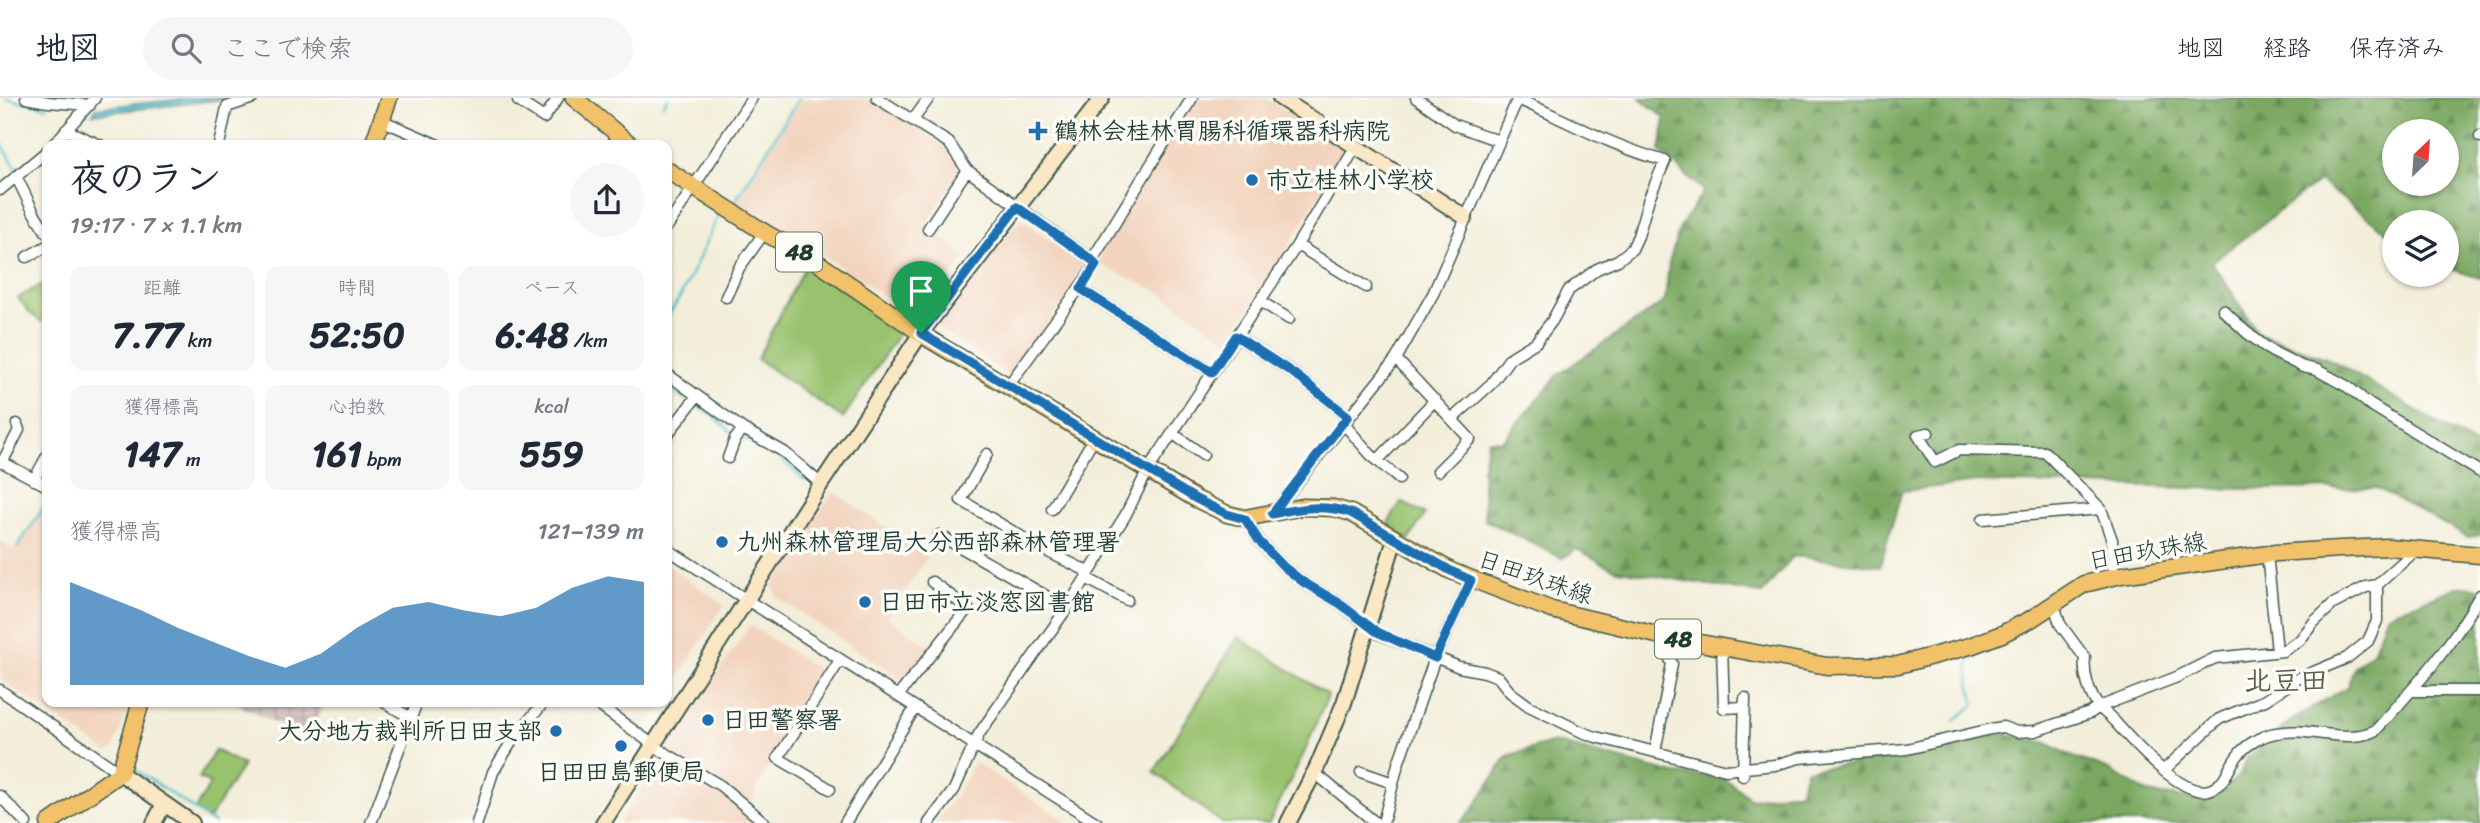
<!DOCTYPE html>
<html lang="ja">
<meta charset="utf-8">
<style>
body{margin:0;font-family:Sriracha,"Klee One",sans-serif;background:#f6f6f7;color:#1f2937;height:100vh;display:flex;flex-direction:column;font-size:26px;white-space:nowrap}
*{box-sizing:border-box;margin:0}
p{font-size:23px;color:#747a83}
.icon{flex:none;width:38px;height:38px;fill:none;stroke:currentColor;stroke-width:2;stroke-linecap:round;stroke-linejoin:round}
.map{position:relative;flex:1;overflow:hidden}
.sheet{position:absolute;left:42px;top:42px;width:630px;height:567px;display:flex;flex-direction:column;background:#fff;border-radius:14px;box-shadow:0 2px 5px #0004}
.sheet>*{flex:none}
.needle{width:46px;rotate:25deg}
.controls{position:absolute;left:2382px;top:21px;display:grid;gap:14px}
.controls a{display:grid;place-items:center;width:77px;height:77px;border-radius:50%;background:#fff;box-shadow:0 2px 5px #0004;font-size:35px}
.pin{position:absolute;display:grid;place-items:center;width:60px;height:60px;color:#fff;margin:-72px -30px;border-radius:50% 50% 50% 0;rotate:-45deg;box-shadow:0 0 7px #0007}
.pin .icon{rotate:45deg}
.round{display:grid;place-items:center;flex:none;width:74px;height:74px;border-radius:37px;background:#f6f6f7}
.headline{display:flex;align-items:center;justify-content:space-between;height:119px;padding:0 28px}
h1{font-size:38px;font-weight:700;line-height:52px}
.metrics{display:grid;grid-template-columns:repeat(3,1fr);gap:10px;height:119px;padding:7px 28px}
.metrics div{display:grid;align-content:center;border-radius:14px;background:#f6f6f7;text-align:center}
.metrics b{font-size:35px;font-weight:700}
.metrics small{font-size:19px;font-weight:400}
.metrics p{font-size:19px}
.chart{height:196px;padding:14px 28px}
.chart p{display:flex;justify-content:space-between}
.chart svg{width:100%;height:126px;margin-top:7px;fill:#1f6fb2;opacity:.7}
header{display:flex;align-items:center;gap:42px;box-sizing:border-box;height:98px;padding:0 35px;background:#fff;border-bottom:2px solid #e0e1e3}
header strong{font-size:33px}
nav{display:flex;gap:38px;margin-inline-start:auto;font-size:24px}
.search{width:490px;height:63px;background:#f6f6f7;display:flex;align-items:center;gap:18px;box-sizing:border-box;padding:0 24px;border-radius:38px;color:#747a83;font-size:26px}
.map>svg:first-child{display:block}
</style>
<header>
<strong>地図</strong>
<div class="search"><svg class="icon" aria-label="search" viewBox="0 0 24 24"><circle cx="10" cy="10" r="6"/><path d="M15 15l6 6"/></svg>ここで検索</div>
<nav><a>地図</a><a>経路</a><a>保存済み</a></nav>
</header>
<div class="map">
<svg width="2480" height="725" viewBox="0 0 2480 725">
<defs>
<pattern id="industrial-grid" width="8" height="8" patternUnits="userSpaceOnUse" patternTransform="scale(1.75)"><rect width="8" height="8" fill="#cfc0ba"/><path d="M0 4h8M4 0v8" fill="none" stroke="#a79d98"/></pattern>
<pattern id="forest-firs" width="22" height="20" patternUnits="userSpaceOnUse" patternTransform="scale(1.75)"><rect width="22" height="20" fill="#7aa861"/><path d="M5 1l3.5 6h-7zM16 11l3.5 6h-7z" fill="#638a51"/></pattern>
</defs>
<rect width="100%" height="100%" fill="#fdfcf7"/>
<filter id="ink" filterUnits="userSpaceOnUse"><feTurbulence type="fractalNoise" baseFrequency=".0143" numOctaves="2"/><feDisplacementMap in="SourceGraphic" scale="14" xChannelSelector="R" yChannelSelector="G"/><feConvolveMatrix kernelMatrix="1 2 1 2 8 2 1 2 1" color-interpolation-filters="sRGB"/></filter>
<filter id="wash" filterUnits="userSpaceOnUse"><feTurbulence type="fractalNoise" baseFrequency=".00686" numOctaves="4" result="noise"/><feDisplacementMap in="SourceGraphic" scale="28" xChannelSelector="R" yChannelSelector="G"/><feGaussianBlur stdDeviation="1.57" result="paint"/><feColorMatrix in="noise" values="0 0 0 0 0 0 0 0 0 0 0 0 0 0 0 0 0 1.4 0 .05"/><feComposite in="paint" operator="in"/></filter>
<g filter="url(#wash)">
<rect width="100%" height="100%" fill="#f3eeda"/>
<!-- built -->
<path fill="#f2d4be" d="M801,0H870L952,53L959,72L927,126L965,160L918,221L801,143L735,107Z
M1196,0H1267L1348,52L1229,243L1157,193L1103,168L1099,154Z
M1020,121L1091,168L1009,278L938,230Z
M833,393L928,458L888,519L930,549L904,583L777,499L773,487Z
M47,405V604H132L113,651L107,654L0,581V442L14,451Z
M667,466L724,507L667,597Z
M750,527L827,577L765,674L750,707L666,652Z
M601,604H662L643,634Z
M662,656L716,688L762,725H619Z
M974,664L1069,725H935L956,697Z"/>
<!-- industrial -->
<path fill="url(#industrial-grid)" d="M233,604H326L313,630L307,629L301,638Z"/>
<!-- green -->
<path fill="#99c26e" stroke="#5c8051" stroke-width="2" d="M806,167L902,231L843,320L757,261Z
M41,187C49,201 48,210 42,224L31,216L18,200Z
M1401,404L1425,416L1409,442L1387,427Z
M1238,539L1328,597L1304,655L1269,725H1222L1154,674Z
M215,652L243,667L208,722L195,712L210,686L199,680Z"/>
<!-- forest -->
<path fill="url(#forest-firs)" stroke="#4c724a" stroke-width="2" fill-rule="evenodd" d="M1640,0H2480V180L2447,170L2446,124H2394V139L2319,83L2212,164L2258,235L2331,262L2480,350V437L2468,439L2377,390L2228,391L1977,384L1902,393L1880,468L1793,458L1762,496L1614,471L1577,451L1562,460L1485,422L1482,373L1488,342L1502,343L1559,276L1665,203L1669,165L1680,129L1704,93L1660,53L1665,20ZM2394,33H2446V86H2394Z
M2460,488L2480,491V725H1460L1473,711L1507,658L1554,644L1675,676L1724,680L1751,701L1800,693L1806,672L1922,656L2002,636L2047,645L2071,658L2109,672L2148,695L2208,703L2240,677L2246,660L2292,622L2347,589L2355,568L2373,554L2386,517Z"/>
<!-- water -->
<path fill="#53c0cc" stroke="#397e80" stroke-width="2" d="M196,0H236L93,16L96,10Z"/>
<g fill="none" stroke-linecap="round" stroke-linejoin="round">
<!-- stream -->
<path stroke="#53c0cc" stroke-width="2.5" d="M5,0L47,9
M663,7L668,0
M0,43L19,74
M732,108L799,0
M667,219C689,189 702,149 720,115
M667,292L684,301
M699,310L713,317L732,335
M742,340C770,351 783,361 804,382
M17,450L47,404
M1954,623L1974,607C1973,592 1966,580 1969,564L1982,554
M132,669L214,725"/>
</g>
</g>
<g filter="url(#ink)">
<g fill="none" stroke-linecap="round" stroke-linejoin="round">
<!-- street casing -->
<g stroke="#3f584d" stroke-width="13">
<path id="street" d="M26,0L48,4L90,7
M877,0L949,45L967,72L1092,162L1096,167L1008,288
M1416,0L1455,27L1499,43
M518,3L544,20L558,0
M381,22L438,47
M913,22L929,0
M66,32L100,47
M2480,38V39
M53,47L95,0
M219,47L227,9L253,0
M17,80L34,115L47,135
M0,92L47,53
M667,129L752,0
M928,131L967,72
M1297,147L1366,189
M27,159L47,148
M1092,162L1192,0
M1081,191L1212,274
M726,199L739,170L764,135
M1260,203L1289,221
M2223,212L2246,234L2271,253L2303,269L2317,272L2348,289L2369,306L2480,374
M1236,238L1293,275L1348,318
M1396,261L1470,341L1438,373
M667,276L743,331L784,354L821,386
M1452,321L1491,286L1510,260L1536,244L1552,223L1569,192L1597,171L1618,162L1632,151L1638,138L1649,100L1665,63C1614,49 1567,23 1518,1
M1343,325L1371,357L1399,381
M1172,335L1203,357
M1928,335L1918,337L1935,364L1959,352L2045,354L2101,411
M667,337L697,298
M987,356L961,402L1040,450L1089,474
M728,360L735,341L743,331
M0,363L47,388
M1377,363L1435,302
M2,365L19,332L17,326
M34,382L47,358
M1052,411L1094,340
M1272,416L1396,261L1433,196L1518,0
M1245,420L1259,443L1284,469L1303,484L1339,505L1377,535L1459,569L1485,574L1498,579L1510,594L1529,608L1582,634L1596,639L1726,672L1775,667L1799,660L1907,651L1991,631L2003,629L2017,634L2035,633L2090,615L2099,609L2177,579L2215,560L2283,553L2300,542L2314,524L2333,506L2366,489L2377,487
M1983,421L2101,411L2112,442L2114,478
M939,437L1067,510
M667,451L1097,725
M2267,456L2277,553
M1086,480L1127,502
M2054,506L2060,526L2085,560C2083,576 2089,597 2100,610C2105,615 2111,619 2116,625C2132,643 2182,700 2209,692C2225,688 2229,667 2239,656C2247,646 2263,637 2276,635C2310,628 2348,647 2376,632C2415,589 2452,548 2480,497
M1722,549L1724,610L1744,609
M0,592L120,675
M2411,593H2480
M898,598L968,510L932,484
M384,604L411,620
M594,604L662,653L721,688L765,725
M1655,654L1672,566L1661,538
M2164,672L2219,621L2265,602L2299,580L2347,560L2368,543L2377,523V487L2416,452
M1361,674L1393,685
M1743,678L1745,600
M1321,680L1376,725
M830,691L778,660L840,562
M0,698L26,725
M371,725L417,604
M477,725L493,674L512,643L544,604
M845,725L915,610
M929,725L954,692L979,636L1067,510L1125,418L1148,372L1297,147L1355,50
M1383,725L1398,666L1435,560L1471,482"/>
</g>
<!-- secondary casing -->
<g stroke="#3f584d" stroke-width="18">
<path id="secondary" d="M1280,0L1465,119
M120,675L192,725
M154,725L164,706
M603,725L821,386L921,235L1102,0
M1288,725L1317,669L1344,605L1395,441"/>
</g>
<!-- primary casing -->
<g stroke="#3f584d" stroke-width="19">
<path id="primary" d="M574,0L631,47
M373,47L389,0
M667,72L767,136L811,160L929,241L1196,401L1227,416L1245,420L1303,409L1334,410L1351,415L1451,473L1552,512L1661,538L1827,568L1898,567L1970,548L2002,536L2031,521L2084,486L2121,477L2276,455L2340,451L2388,449L2480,457
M49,725L120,675L141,604"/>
</g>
<!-- street -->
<use href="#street" stroke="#fff" stroke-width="10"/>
<!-- secondary -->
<use href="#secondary" stroke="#fae7c3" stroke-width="14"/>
<!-- primary -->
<use href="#primary" stroke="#f2c26a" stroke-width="16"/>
</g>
</g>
<g fill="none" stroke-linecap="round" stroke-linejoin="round" filter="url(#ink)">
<!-- route casing -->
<g stroke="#fff" stroke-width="14">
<path id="route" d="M1017,109L1092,162L1096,167L1081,191L1212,274L1236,238L1293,275L1348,318L1272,416C1300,410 1323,406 1351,415L1451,473L1471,482L1435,560L1377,534L1339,505L1303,484L1284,469L1259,443L1245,421L1227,416L1196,401L921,235Z"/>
</g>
<!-- route -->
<use href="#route" stroke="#1f6fb2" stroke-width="9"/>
</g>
<!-- markers -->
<g fill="#1f6fb2" stroke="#fdfcf7" stroke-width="2.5">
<path d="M1034.5 22.5h7v7h7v7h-7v7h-7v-7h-7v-7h7z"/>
<circle cx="1252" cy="82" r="7"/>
<circle cx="722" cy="444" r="7"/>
<circle cx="865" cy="504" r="7"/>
<circle cx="708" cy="622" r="7"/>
<circle cx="556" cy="633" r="7"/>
<circle cx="621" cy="648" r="7"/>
</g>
<g text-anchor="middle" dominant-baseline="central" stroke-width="7" stroke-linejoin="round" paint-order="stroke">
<!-- shield labels -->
<g fill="#fdfcf7" stroke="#62766e" stroke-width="2">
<rect x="776" y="134.5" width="46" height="39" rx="5"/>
<rect x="1655" y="521.5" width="46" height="39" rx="5"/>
</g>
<g font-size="23" font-weight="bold" fill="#1f3d34">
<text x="799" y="154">48</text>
<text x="1678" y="541">48</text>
</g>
<!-- poi labels -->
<g font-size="24" font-weight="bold" fill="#1f3d34" stroke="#fdfcf7" text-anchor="start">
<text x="1054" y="33">鶴林会桂林胃腸科循環器科病院</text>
<text x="1266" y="82">市立桂林小学校</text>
<text x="736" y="444">九州森林管理局大分西部森林管理署</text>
<text x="879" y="504">日田市立淡窓図書館</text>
<text x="722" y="622">日田警察署</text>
<text x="542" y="633" text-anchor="end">大分地方裁判所日田支部</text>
<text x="621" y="674" text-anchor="middle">日田田島郵便局</text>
</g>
<!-- street labels -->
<g font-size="24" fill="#1f3d34" stroke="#fdfcf7">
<text transform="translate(2147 453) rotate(-10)">日田玖珠線</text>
<text transform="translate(1535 479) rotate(19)">日田玖珠線</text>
</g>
<!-- quarter labels -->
<g font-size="28" font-weight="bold" fill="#5e604c" stroke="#fdfcf7">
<text x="2286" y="582">北豆田</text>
</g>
</g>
</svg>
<div class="controls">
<a><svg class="needle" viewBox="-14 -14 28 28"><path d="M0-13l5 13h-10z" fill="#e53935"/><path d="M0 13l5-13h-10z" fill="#747a83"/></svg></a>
<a><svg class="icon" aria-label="layers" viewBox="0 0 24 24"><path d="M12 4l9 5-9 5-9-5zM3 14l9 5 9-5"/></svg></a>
</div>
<div class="pin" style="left:921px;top:235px;background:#1e9e55"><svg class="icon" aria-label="arrive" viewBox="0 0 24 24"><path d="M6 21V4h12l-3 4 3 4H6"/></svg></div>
<section class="sheet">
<div class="headline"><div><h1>夜のラン</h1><p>19:17 · 7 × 1.1 km</p></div><a class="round"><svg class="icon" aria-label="share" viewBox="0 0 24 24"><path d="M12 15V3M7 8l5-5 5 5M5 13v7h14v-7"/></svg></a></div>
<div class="metrics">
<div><p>距離</p><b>7.77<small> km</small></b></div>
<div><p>時間</p><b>52:50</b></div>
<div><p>ペース</p><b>6:48<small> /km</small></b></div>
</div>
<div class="metrics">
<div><p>獲得標高</p><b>147<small> m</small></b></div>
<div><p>心拍数</p><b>161<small> bpm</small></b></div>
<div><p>kcal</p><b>559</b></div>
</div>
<div class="chart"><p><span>獲得標高</span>121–139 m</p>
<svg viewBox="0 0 160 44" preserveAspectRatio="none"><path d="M0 44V8L10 13L20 18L30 24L40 29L50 34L60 38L70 33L80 24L90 17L100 15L110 18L120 20L130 17L140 10L150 6L160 8V44z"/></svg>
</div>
</section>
</div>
